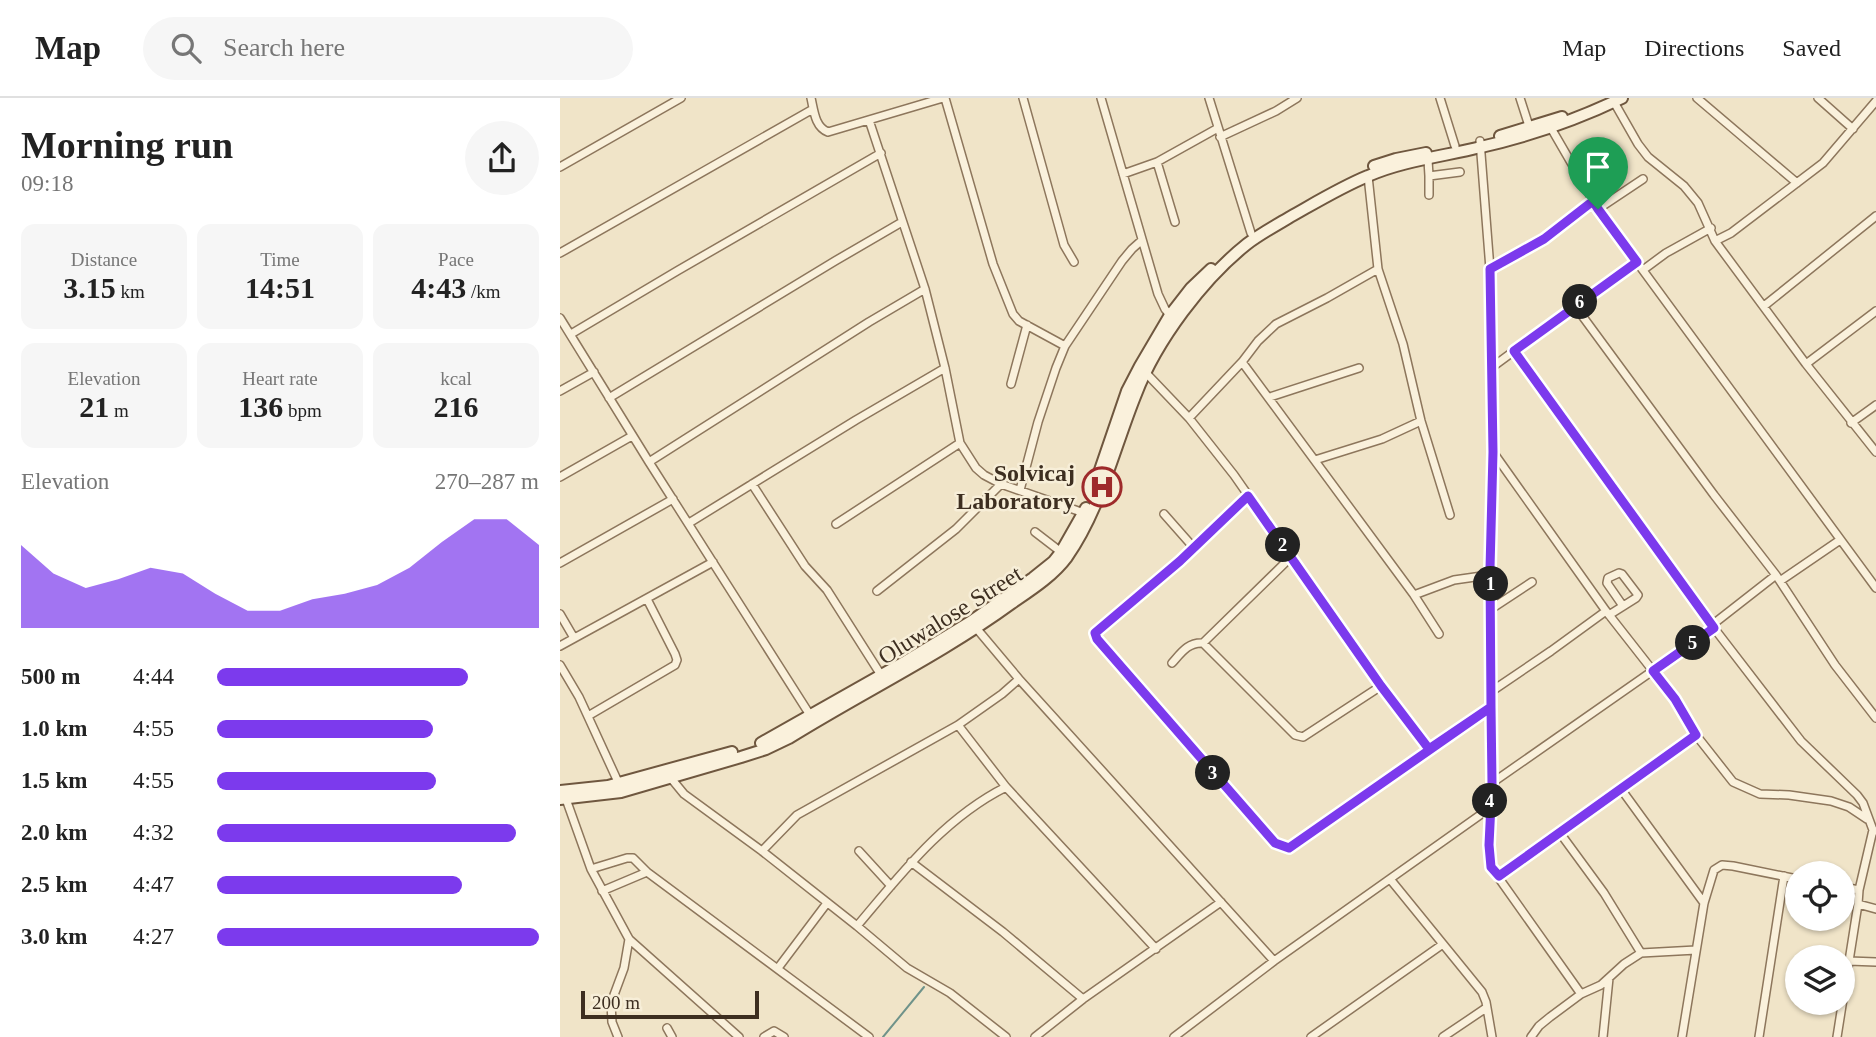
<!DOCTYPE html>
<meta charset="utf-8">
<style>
body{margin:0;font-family:"Times New Roman",serif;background:#f6f6f6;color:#222;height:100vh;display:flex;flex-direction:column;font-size:26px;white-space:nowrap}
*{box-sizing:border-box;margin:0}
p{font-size:23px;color:#767676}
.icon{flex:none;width:38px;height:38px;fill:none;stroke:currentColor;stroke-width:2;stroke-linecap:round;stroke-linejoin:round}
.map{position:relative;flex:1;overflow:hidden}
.details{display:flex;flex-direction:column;background:#fff;width:560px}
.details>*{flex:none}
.tools{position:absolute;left:1225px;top:763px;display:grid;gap:14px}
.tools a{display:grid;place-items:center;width:70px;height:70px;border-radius:50%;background:#fff;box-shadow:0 2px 5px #0004;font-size:35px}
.scale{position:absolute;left:21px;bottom:18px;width:178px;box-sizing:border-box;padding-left:7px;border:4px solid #3d2e20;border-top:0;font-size:19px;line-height:24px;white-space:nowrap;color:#3d2e20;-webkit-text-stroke:5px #f7eed8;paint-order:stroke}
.pin{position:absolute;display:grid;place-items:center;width:60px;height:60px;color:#fff;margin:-72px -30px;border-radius:50% 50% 50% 0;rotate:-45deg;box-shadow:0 0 7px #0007}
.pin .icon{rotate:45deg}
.km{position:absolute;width:35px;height:35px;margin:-18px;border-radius:50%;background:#222;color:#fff;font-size:19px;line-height:35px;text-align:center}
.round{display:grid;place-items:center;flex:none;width:74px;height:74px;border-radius:37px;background:#f6f6f6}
.overview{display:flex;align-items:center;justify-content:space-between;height:119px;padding:0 21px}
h1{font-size:38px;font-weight:700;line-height:52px}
.figures{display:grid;grid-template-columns:repeat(3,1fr);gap:10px;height:119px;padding:7px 21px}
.figures div{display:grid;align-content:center;border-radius:14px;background:#f6f6f6;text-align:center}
.figures b{font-size:30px;font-weight:700}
.figures small{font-size:19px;font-weight:400}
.figures p{font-size:19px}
.chart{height:196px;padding:14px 21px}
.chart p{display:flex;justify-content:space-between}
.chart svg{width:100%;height:126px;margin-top:7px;fill:#7c3aed;opacity:.7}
ul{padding:0 21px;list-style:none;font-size:23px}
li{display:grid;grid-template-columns:112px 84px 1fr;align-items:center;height:52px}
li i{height:18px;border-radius:9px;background:#7c3aed}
header{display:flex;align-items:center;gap:42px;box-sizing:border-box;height:98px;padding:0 35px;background:#fff;border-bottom:2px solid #e0e0e0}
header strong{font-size:33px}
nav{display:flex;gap:38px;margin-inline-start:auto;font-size:24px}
.search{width:490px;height:63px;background:#f6f6f6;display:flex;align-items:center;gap:18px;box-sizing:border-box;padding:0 24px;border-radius:38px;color:#767676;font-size:26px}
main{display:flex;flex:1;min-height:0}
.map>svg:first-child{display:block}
</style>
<header>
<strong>Map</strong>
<div class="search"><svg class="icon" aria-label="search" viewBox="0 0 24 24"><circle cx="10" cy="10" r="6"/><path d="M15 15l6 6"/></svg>Search here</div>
<nav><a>Map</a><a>Directions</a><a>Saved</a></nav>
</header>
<main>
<section class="details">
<div class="overview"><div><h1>Morning run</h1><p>09:18</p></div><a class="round"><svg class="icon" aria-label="share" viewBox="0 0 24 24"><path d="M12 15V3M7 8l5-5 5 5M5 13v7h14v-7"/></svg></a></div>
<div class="figures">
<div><p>Distance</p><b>3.15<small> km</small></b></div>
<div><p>Time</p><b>14:51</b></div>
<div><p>Pace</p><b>4:43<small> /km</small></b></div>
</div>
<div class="figures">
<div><p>Elevation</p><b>21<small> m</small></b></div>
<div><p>Heart rate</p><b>136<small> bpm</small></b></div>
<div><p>kcal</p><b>216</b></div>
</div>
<div class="chart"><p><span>Elevation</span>270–287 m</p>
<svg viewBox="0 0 160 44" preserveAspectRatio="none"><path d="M0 44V15L10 25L20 30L30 27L40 23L50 25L60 32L70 38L80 38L90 34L100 32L110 29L120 23L130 14L140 6L150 6L160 15V44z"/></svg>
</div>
<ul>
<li><b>500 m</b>4:44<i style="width:78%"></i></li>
<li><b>1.0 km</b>4:55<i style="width:67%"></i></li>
<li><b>1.5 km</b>4:55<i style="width:68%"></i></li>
<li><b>2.0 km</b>4:32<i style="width:93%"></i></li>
<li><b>2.5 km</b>4:47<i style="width:76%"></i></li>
<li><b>3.0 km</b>4:27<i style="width:100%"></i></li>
</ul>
</section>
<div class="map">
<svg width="1316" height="939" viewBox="0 0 1316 939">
<rect width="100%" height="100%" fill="#f0e4c8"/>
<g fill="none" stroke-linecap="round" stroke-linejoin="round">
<!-- stream -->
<path stroke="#6f938a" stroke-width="2" d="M323,939L364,889"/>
<!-- street casing -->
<g stroke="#8d765c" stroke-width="10">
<path id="street" d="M251,0C254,13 255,29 268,34L383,0
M385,0L433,166L453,216L459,223L505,248
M463,0L504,147L514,164
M541,0L598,196L605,211L610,217
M649,0L691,135
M880,0L895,48
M960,0L969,28
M1137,0L1237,85
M1258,0L1293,31
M1054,4L1078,46L1088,59L1124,88L1138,105L1155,143L1246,266L1316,354
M309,22L365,191L385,270L400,345L416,370L424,377L441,386L524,415
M991,30L1038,111L1316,490
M660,39L716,13L737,0
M920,43L930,171L933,354L930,471L932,685L929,747L931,769L1021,896
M868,62L869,78L900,74
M597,64L615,124
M0,69L121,0
M563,76L597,64L658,30
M808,78L818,171L843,246L861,323L890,417
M869,78V97
M1038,111L1083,81
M1155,143L1171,135L1263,65L1316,3
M0,155L253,11
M930,171L984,141L1033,103
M1083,172L1106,155L1151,130
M1015,208L1154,397L1216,477L1275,567L1316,620
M1204,208L1316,118
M0,220L89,364L250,617
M11,236L117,173L321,55
M954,253L1154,530L1241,643L1297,697L1303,705L1313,732L1316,733
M682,264L854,497L879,536
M1246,266L1316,213
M931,270L1015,208L1077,164
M586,275L629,320L674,377L821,588L869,651
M451,286L467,227
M0,293L34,274
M710,299L799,270
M49,300L275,163L342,124
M629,320L682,264L698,243L716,226L767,200L818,171
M1291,325L1316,307
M933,354L1046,513L1115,601L1136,637L1173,684L1200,696L1229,697L1271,703L1289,709L1307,721
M755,362L822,341L861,323
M89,364L309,224L365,191
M0,379L72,338
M192,386L245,468L267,492L321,577
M460,392L478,324L496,270L505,248L562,163L572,151L581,143
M688,398L620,463L535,535L537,541L715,745L729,750L931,609
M604,416L634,450
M129,425L296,322L385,270
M276,426L400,345
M475,434L501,454
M0,465L113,401
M1220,483L1280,442
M317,493L396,431L441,386
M854,497L894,482L922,478
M931,511L972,484
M0,516L14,540
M1049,517L1076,500L1078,497L1062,476L1059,475L1048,480L1047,485L1063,508
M1152,527L1216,477
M417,531L459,581L714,863
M643,545L735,637L743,639L821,588
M0,548L153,464
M612,565C621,555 628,544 643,545L731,459
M0,567L19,599L59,686
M932,593L991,553L1046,513
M28,618L115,567L117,562L115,556L87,501
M398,627L446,689L596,851
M110,679L124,696L202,753L297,828L347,870L390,895L446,939
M932,685L1154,530
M1061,691L1144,805
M6,701L31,771L69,841L179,939
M1000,735L1044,795L1081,855
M202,753L237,717L398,627L442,596L459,581
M299,753L331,788
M351,764L443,834L523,901
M31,771L67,760H73L87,774L309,939
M939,778L1136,637
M830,781L922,894L926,904L932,939
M1283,789L1299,792
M42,793L87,774
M1298,806L1316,811
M297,828C341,776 384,720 446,689
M1289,863L1316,864
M218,870L267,805
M107,930L112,939
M58,939L52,924L51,905L64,870L69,841
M204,939L214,933L224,939
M475,939L523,901L661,804
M614,939L714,863L930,710
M751,939L883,846
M883,939L926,910
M971,939L979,928L990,919L1021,896L1041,887L1064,866L1081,855L1136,852
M1043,939L1049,880
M1122,939L1144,805L1154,772L1162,767L1173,768L1237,781
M1199,939L1224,778
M1277,939L1298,806L1299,792L1313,732"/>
</g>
<!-- secondary casing -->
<g stroke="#6f573f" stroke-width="14">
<path id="secondary" d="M940,38L1002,19
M814,68L836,61L866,55
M540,372L567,293L580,268L610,217L631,190L651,171
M201,645L346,563L410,524L473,480L493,464L501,454L526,410
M0,693L48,688L172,654
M0,701L61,694L181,659L206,651L229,640C303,594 382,556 452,505C471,492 493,478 507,459C541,410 554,350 576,296C597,242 643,181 687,146C700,136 715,128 730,119C755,105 781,89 808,78C841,63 885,58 921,49C970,38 1016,22 1062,0"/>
</g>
<!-- street -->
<use href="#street" stroke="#faf1dc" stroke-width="7"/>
<!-- secondary -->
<use href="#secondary" stroke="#faf1dc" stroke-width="10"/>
</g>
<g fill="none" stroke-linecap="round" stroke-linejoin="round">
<!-- route casing -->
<g stroke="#fff" stroke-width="14">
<path id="route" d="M1038,111L1033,103L984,141L930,171L933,354L930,471L931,609L869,651L821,588L688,398L620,463L535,535L537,541L715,745L729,750L931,609L932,685L929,747L931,769L939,778L1136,637L1115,601L1093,573L1154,530L954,253L1077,164L1038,111"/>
</g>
<!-- route -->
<use href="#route" stroke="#7c3aed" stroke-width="9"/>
</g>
<!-- icons -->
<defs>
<g id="hospital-ring" transform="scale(2.0125)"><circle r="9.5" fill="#f7eed8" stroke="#9e2a2b" stroke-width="1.5"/><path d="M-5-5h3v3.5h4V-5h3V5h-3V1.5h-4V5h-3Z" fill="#9e2a2b"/></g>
</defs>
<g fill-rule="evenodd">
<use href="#hospital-ring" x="542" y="389"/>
</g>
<g text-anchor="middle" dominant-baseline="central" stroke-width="5" stroke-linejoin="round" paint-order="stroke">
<!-- poi labels -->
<g font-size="24" font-weight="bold" fill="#3d2e20" stroke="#f7eed8" text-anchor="end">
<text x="515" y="375">Solvicaj<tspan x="515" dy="28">Laboratory</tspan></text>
</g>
<!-- street labels -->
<g font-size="24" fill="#3d2e20" stroke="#f7eed8">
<text transform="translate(390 517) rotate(-32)">Oluwalose Street</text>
</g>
</g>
</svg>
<div class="tools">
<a><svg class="icon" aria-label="locate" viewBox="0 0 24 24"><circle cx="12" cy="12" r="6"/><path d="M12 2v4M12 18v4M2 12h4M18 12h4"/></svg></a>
<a><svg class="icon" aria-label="layers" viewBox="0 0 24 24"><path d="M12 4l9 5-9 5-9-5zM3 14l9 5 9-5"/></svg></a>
</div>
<div class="scale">200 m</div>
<div class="pin" style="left:1038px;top:111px;background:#1e9e55"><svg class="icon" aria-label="arrive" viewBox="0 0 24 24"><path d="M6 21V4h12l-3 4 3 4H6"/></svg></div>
<b class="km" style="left:931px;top:486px">1</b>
<b class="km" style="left:723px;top:447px">2</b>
<b class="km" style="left:653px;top:675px">3</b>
<b class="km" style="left:930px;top:703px">4</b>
<b class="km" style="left:1133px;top:545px">5</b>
<b class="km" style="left:1020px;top:204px">6</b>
</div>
</main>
